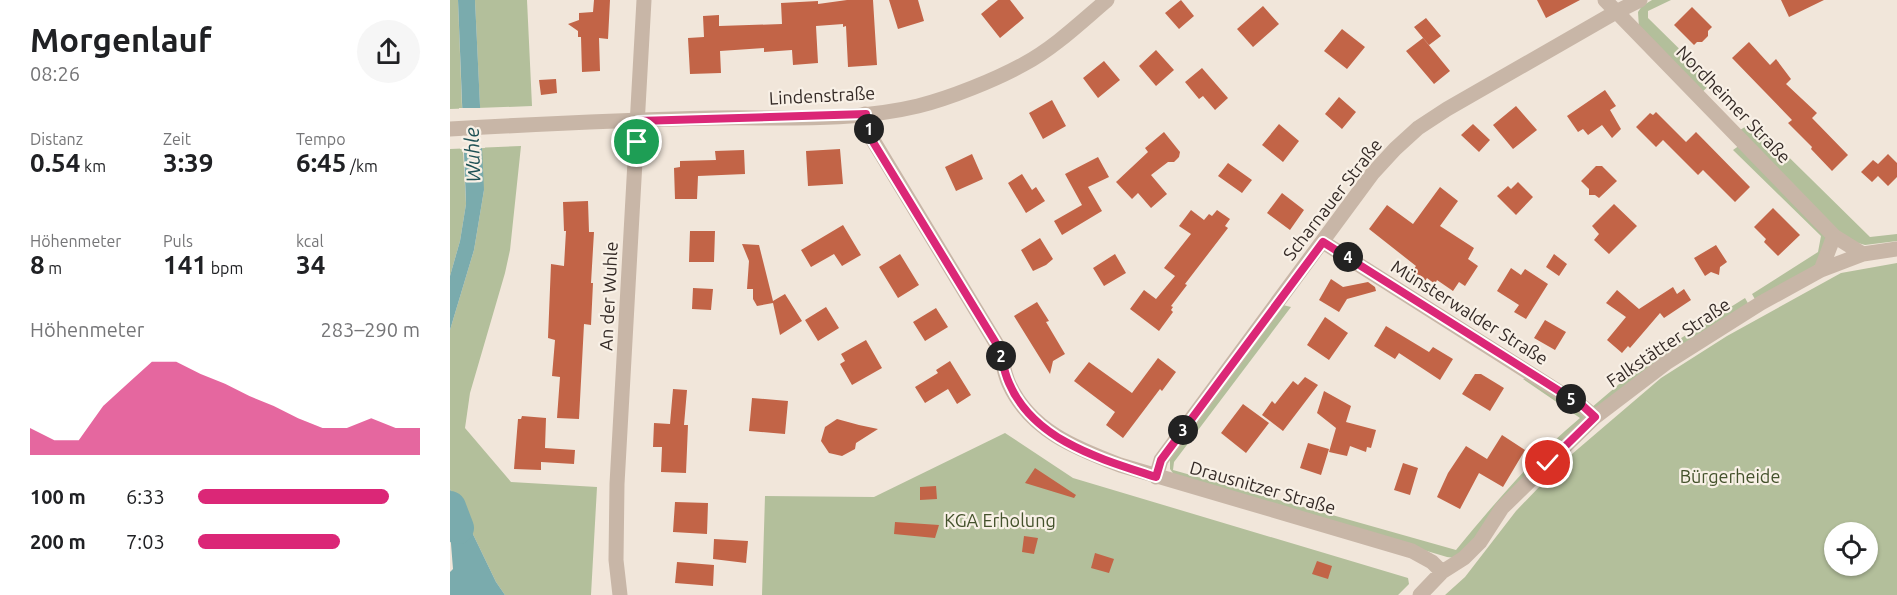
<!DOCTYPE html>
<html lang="de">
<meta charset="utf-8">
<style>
body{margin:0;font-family:Ubuntu,sans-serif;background:#f6f6f6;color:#202124;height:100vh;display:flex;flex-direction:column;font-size:22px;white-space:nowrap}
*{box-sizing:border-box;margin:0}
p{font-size:20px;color:#757577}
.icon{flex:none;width:33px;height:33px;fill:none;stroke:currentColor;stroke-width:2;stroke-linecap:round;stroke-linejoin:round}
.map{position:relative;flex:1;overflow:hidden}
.details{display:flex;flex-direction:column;background:#fff;width:450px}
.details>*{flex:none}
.controls{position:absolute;left:1374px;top:522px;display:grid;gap:12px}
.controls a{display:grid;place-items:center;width:54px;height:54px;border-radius:50%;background:#fff;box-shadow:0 2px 4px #0004;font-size:30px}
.pin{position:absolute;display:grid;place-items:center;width:51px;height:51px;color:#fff;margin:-26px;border:3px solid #fff;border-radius:50%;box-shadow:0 2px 6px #0007}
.km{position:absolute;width:30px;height:30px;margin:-15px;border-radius:50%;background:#222;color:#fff;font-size:16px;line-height:30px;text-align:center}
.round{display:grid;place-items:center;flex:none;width:63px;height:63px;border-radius:32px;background:#f6f6f6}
.head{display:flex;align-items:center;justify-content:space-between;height:102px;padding:0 30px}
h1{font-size:33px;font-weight:600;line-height:45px}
.figures{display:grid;grid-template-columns:repeat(3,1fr);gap:9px;height:102px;padding:6px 30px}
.figures div{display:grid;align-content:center}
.figures b{font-size:26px;font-weight:600}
.figures small{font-size:16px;font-weight:400}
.figures p{font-size:16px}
.chart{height:168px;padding:12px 30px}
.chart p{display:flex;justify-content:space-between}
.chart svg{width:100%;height:108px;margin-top:6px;fill:#db2777;opacity:.7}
ul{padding:0 30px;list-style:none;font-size:20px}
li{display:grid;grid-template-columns:96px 72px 1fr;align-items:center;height:45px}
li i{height:15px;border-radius:8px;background:#db2777}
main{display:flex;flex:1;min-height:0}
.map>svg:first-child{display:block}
</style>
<main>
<section class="details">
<div class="head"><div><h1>Morgenlauf</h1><p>08:26</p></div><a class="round"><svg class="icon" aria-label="share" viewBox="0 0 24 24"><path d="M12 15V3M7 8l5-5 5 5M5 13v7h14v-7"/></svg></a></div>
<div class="figures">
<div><p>Distanz</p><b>0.54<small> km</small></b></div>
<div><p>Zeit</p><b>3:39</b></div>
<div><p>Tempo</p><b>6:45<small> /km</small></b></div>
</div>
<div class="figures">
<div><p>Höhenmeter</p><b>8<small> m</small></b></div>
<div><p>Puls</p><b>141<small> bpm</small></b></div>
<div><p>kcal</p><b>34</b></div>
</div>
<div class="chart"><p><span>Höhenmeter</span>283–290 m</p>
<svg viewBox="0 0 160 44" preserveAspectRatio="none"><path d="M0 44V33L10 38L20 38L30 24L40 15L50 6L60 6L70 11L80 15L90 20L100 24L110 29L120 33L130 33L140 29L150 33L160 33V44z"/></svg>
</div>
<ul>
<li><b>100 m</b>6:33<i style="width:86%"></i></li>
<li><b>200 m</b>7:03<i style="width:64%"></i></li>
</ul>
</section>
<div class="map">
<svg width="1447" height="595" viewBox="0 0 1447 595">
<rect width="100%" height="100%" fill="#f1e6da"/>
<!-- green -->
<path fill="#b3bf9b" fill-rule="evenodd" d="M0,0H8L12,108L30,107L25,0H77L82,106L0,109Z
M1202,0H1221L1198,11V18L1263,82L1251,93L1189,28L1188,12L1192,6Z
M1303,122L1420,237L1447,234V241L1415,245L1391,238L1290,130Z
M1290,145L1377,238L1371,262L1306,301L1302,294L1368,252L1371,236L1283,150Z
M71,146L60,250L55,273L20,393L15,428L61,482L147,487L141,595H55L46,582L19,526L0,531V525L15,521L0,489V330L24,250L34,190L13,150L16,204L10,241L0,276V149Z
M1447,263V595H995L1015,577L1066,511L1115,460L1211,378L1277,336L1391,273ZM1384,532H1418V566H1384Z
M1295,298L1299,305L1152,408H1141L1201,357Z
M833,305L841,307L724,462L723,470L1006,550C1045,503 1083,457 1130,418L1073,379L1076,378L1136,416L1027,540L1005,558L997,557L725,476L720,469V459Z
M555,433L623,478L958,578L959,584L948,595H312L315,496L424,497Z"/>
<!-- water -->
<path fill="#7aabad" d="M8,0H25L34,190L24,250L0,330V276L10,241L16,204Z
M0,489L15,521L0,525Z
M19,526L46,582L55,595H0V572L3,569L0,531Z"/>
<!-- pier -->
<path fill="#f1e6da" d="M9,108H33L35,148L10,149Z"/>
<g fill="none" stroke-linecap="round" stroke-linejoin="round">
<!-- river -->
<path stroke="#7aabad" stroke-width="32" d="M0,507L8,528"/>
</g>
<!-- building -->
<path fill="#c26447" d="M144,0H160L158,39L149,38L150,71L132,72L131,37H128V31L118,24L129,20V13L143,12Z
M397,0H423L427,65L398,67L396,26L393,27V24L366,26L368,63L343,65L342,50L314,52V48L270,51L271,73L240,74L238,38L254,37L253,16L269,15V26L332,24L331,3L368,1V4Z
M439,0H468L474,21L448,29Z
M548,0H560L574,18L550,38L531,14Z
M731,0L744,16L729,29L715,13Z
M1087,0H1130L1096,18Z
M1331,0H1374L1339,17Z
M813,6L829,24L803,47L787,29Z
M1242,7L1262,27L1258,31V36L1252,42H1247L1244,45L1224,25Z
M976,18L991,36L979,45L964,27Z
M892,29L915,47L897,69L874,51Z
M973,38L1000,71L984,84L956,51Z
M1299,42L1320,65L1326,59L1341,79L1336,84L1367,113L1362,118L1398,155L1382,171L1361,149L1362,147L1338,123L1342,120L1282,58Z
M706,50L724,70L706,86L689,66Z
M654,61L670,80L648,98L633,78Z
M752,68L778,98L765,110L753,96L749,99L735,82Z
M106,79L107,93L91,95L89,80Z
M1155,90L1166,106L1160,110L1171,129L1162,138L1152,125L1138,135L1133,129L1128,132L1117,116Z
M889,97L906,112L892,129L875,114Z
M602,100L616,126L593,139L579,113Z
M1066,106L1087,130L1063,149L1043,125Z
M1206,112L1236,142L1246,132L1300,187L1285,202L1253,170L1248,175L1213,140L1206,147L1186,127L1200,113L1203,115Z
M829,124L849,141L833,162L812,145Z
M1023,124L1040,140L1029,152L1011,135Z
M714,132L730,152L729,157L724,162H718L701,175L717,194L701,208L688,193L682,199L666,182L698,152L695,148Z
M390,149L393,184L358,186L356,151Z
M294,150L295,174L248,176L247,199H225L224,168L230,167V161L266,160L265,151Z
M522,154L533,179L506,191L495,167Z
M1438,154L1447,163V177L1438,186L1428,176L1422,182L1411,172L1423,160L1428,164Z
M648,157L659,177L638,187L652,211L612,235L604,221L632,205L615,174Z
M778,163L802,180L792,193L768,176Z
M1146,166H1152L1167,181L1149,198L1145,195H1139V189L1131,181Z
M572,174L582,190L586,187L595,201L576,213L558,183Z
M1068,182L1083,197L1066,215L1047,196L1058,186L1061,189Z
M990,187L1008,201L990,226L1024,248L1018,259L1028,266L1015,286L1009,282L1003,291L987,280L985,284L977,278L973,284L960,275L966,266L919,229L937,205L963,224Z
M832,193L854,210L840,230L817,213Z
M138,201L139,232H144L141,283H143L141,325L134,324L129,419L107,418L110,377L102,376L105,340L98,338L101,264L114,266L116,231H114L113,202Z
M1164,204L1187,226L1159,254L1144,240L1149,234L1142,226Z
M1323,208L1350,235L1328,256L1314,242L1316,239L1304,227Z
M741,210L754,220L759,214L762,216L767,210L780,219L775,226L778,228L735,284L737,285L721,306L723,307L721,310L723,312L709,331L680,309L694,290L706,299L725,276L714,268L741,234L729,226Z
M393,225L411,255L392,266L384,254L361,267L351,250Z
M240,231H265L264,262H239Z
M590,238L603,259L596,265L583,271L571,250Z
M292,244L309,245L323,301L335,294L352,321L330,335L323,303L307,306L303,299V289H297L299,261Z
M1266,245L1277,262L1270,267L1269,275L1261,272L1255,276L1244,258Z
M450,254L469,285L448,298L429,267Z
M665,254L676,273L654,286L643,268Z
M1104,254L1117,264L1109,276L1096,267Z
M1061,268L1071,275L1075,269L1098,284L1076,319L1064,312L1069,305L1047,291Z
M881,279L893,287L918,282L925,287L926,291L897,299L889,312L869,300Z
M1223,287L1227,294L1234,289L1241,300L1214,318L1210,313L1180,348L1178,346L1172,353L1157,340L1176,317L1156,303L1167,290L1189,309Z
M243,288L263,289L261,310L242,309Z
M587,302L599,321L596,322L615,354L603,361L600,374L564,316Z
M376,307L389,328L368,341L355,320Z
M486,308L498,327L475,341L463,322Z
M875,317L898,333L879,360L857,345Z
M1095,320L1116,332L1105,350L1084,338Z
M936,326L979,352L983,347L1003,359L990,380L949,353L945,359L924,346Z
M416,340L432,368L402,385L390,364L395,361L391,354Z
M708,358L726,372L712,391L710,389L673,438L656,425L665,412L624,381L639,362L682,393Z
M500,361L521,395L507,404L498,389L475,403L465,387L488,373L486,370Z
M1025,374H1031L1054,388L1040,411L1012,394Z
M855,377L868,385L833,431L812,415L822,401L825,404L843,381L848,385Z
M223,389L237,390L234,425H238L236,473L211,472L212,447H203L204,423L220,424Z
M874,391L901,406L896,422L926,430L921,448L917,447L916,452L900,446L897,456L879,452L886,428L867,413Z
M302,398L338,401L335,434L299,431Z
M793,404L819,423L796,453L771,433Z
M72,416L96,418L95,448L125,450L124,464L91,462V470L64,469L68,419H71Z
M387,419L409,425L428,429L406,443L405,449L392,456L379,453L371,441L375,427Z
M1052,435L1075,450L1053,487L1029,473L1010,509L987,497L998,473L1016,446L1037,459Z
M858,443L879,449L871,475L850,468Z
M953,463L968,468L960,495L944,490Z
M585,468L626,495L624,498L575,483Z
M486,486L487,499L470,500V487Z
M225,502L258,503L257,534L223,532Z
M445,522L489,525L485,538L444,534Z
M574,536L588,538L584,554L572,552Z
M264,539L298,541L296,563L263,559Z
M645,553L664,559L659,573L641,568Z
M867,561L882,566L878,579L862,574Z
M227,562L264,565L263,586L225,583Z"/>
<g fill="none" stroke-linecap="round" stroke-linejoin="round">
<!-- minor -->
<path stroke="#c8b6a7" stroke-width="15" d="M1155,0L1384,236L1413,254
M415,114L421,137L549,348C552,359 554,373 559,384C580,430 625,448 670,465L962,551L982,562L992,572
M873,242L1133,407L1145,417
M1371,270L1384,236
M706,477L711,460L922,174L945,149L968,128L997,109L1166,12L1190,0
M170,595L166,560L167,484L194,0
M970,595L992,572L1014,558L1030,542L1052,508L1145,417L1216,363L1311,303L1371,270L1413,254L1447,249"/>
<!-- tertiary -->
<path stroke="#c8b6a7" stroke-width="15" d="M0,129C88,124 176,120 264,118C331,117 402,122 468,106C500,98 545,80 574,64C604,48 631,22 657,0"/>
</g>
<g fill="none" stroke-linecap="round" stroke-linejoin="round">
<!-- route casing -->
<g stroke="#fff" stroke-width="12">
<path id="route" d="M187,142L188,121L416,114L420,137L549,348C552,359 554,372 559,383C584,441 651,459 706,477L711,460L873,242L1133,406L1145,417L1098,463"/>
</g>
<!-- route -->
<use href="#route" stroke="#db2777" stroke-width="8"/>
</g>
<g text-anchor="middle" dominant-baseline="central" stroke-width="4.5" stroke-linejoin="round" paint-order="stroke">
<!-- street labels -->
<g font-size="18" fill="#352b27" stroke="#f8f0e6">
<text transform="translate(372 95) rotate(-3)">Lindenstraße</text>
<text transform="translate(1284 104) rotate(46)">Nordheimer Straße</text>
<text transform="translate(882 199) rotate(-52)">Scharnauer Straße</text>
<text transform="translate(158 296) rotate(-87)">An der Wuhle</text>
<text transform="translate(1020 312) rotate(32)">Münsterwalder Straße</text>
<text transform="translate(1218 342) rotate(-34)">Falkstätter Straße</text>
<text transform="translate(813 487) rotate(16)">Drausnitzer Straße</text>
</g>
<!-- park labels -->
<g font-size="18" fill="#44522c" stroke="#f8f0e6">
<text x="1280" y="476">Bürgerheide</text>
<text x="550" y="520">KGA Erholung</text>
</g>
<!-- water labels -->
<g font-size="20" font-style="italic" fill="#1e5155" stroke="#f8f0e6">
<text transform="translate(22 155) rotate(-92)">Wuhle</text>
</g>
</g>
</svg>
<div class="controls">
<a><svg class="icon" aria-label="locate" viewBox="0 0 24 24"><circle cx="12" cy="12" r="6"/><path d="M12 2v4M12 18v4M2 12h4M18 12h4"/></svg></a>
</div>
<div class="pin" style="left:187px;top:142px;background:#1e9e55"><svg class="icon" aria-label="arrive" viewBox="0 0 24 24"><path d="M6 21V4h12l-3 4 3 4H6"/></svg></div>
<div class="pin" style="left:1098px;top:463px;background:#d93025"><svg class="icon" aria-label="check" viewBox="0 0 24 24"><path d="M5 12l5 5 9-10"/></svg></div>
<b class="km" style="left:419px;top:129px">1</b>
<b class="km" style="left:551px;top:356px">2</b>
<b class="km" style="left:733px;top:430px">3</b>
<b class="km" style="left:898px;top:257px">4</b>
<b class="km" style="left:1121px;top:399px">5</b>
</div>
</main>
